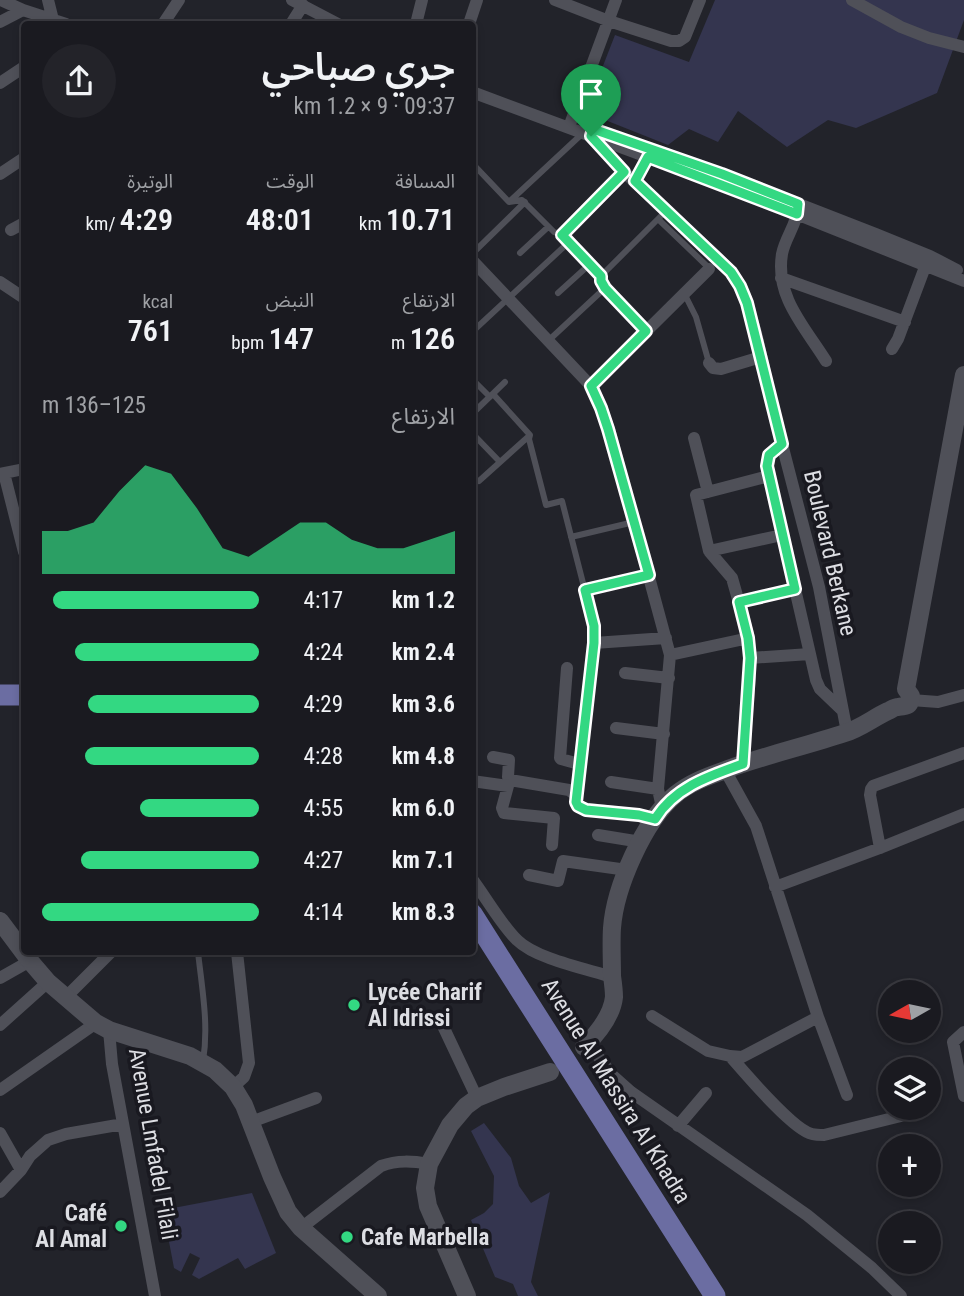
<!DOCTYPE html>
<html lang="ar">
<meta charset="utf-8">
<style>
body{margin:0;font-family:"Roboto Condensed","Noto Sans Arabic",sans-serif;background:#232329;color:#f1f3f6;direction:rtl;height:100vh;display:flex;flex-direction:column;font-size:26px;white-space:nowrap}
*{box-sizing:border-box;margin:0}
p{font-size:23px;color:#9fa1a5}
.icon{flex:none;width:38px;height:38px;fill:none;stroke:currentColor;stroke-width:2;stroke-linecap:round;stroke-linejoin:round}
.map{position:relative;flex:1;overflow:hidden;direction:ltr}
.drawer{position:absolute;left:21px;top:21px;width:455px;height:934px;display:flex;flex-direction:column;background:#1a1a20;border-radius:7px;box-shadow:0 4px 10px #0003,0 0 0 2px #38383e;direction:rtl}
.drawer>*{flex:none}
.needle{width:46px;rotate:261deg}
.buttons{position:absolute;left:878px;top:980px;display:grid;gap:14px}
.buttons a{display:grid;place-items:center;width:63px;height:63px;border-radius:50%;background:#1a1a20;box-shadow:0 4px 10px #0003,0 0 0 2px #38383e;font-size:35px}
.pin{position:absolute;display:grid;place-items:center;width:60px;height:60px;color:#fff;margin:-72px -30px;border-radius:50% 50% 50% 0;rotate:-45deg;box-shadow:0 0 7px #0007}
.pin .icon{rotate:45deg}
.round{display:grid;place-items:center;flex:none;width:74px;height:74px;border-radius:37px;background:#232329}
.head{display:flex;align-items:center;justify-content:space-between;height:119px;padding:0 21px}
h1{font-size:38px;font-weight:600;line-height:52px}
.figures{display:grid;grid-template-columns:repeat(3,1fr);gap:10px;height:119px;padding:7px 21px}
.figures div{display:grid;align-content:center}
.figures b{font-size:30px;font-weight:600}
.figures small{font-size:19px;font-weight:400}
.figures p{font-size:19px}
.chart{height:196px;padding:14px 21px}
.chart p{display:flex;justify-content:space-between}
.chart svg{width:100%;height:126px;margin-top:7px;fill:#33d882;opacity:.7}
ul{padding:0 21px;list-style:none;font-size:23px}
li{display:grid;grid-template-columns:112px 84px 1fr;align-items:center;height:52px}
li i{height:18px;border-radius:9px;background:#33d882}
.map>svg:first-child{display:block}
</style>
<div class="map">
<svg width="964" height="1296" viewBox="0 0 964 1296">
<rect width="100%" height="100%" fill="#22232a"/>
<!-- green -->
<path fill="#34354f" d="M715,0H964V20L937,93L856,128L828,120L787,147L738,111L718,142L689,129L668,145L585,112L615,35L689,62Z
M484,1123L511,1158L519,1186L531,1203L550,1192L531,1282L538,1296H518L513,1284L495,1277L471,1220L484,1213L493,1204L494,1176L471,1131Z
M252,1193L276,1253L245,1269L238,1258L199,1279L192,1275L200,1258L190,1253L181,1272L174,1268L163,1210Z"/>
<g fill="none" stroke-linecap="round" stroke-linejoin="round">
<!-- lane -->
<path stroke="#4f5058" stroke-width="6" d="M472,163L509,202L522,200L554,232L562,235L601,276V281L605,288L646,331
M510,201L583,133
M666,211L658,219L709,268
M562,235L624,172
M520,253L548,227
M472,254L525,202
M601,276L658,219
M558,293L590,264
M684,293L696,317L709,363
M472,332L569,242
M548,341L605,288
M472,379L490,397
M493,394L530,435L529,439L546,505L562,501L594,626V643
M472,414L505,382
M472,433L500,462
M479,481L529,436
M571,537L634,522
M585,590L648,575
M198,952C202,989 209,1025 203,1061"/>
<!-- street -->
<path stroke="#4f5058" stroke-width="12" d="M1,0L23,10L66,24
M48,0L54,24
M292,0L338,24
M555,0L609,21L671,41H679L685,37L700,0
M852,0L901,27L929,38L964,47
M0,22L23,10
M163,24L179,0
M291,24L303,5
M416,24L422,0
M469,24L477,0
M0,83L24,67
M472,92L734,189L964,281
M569,127L616,0
M593,129L591,137L624,172L719,259L731,272L740,286L747,304L756,333L775,417L819,587L847,732
M622,139L722,174L876,234L930,256L957,270
M0,174L24,158
M634,181L648,157
M798,208C797,224 785,238 782,254C775,297 805,327 826,361
M11,230L24,223
M472,260L591,386L601,408L609,429L670,655L658,789L662,808
M781,278L905,322
M0,282L24,298
M892,349L898,339L928,259
M709,363L713,368L721,369L761,357
M591,386L709,269
M694,438L708,492
M782,444C768,456 765,457 769,476L816,680L820,689L843,711
M4,473L24,552
M0,474L24,469
M709,551L782,535
M739,602L795,589
M670,655L749,638
M750,658L810,654
M567,668L560,758L561,759L579,764
M625,673L669,678
M911,700L938,702L964,695
M616,728L664,734
M493,757L509,760L508,777L510,780L569,790L576,795V804L581,808L639,815L655,819
M743,763L750,676L749,638L732,578L709,551L696,495L769,476
M725,770L756,826L818,1017L847,1095
M472,781L508,786L502,808L504,813L554,818L552,845
M611,782L658,789
M576,795L594,643L666,638
M598,835L641,842
M880,848L870,795L871,789L873,786L964,753
M529,875L558,881L563,861L627,870
M472,879C485,896 502,926 517,940C536,959 587,969 612,977
M775,887L880,848L964,814
M0,978L30,961
M65,998L111,952
M652,1016L708,1051L730,1056L742,1057L818,1017
M0,1025L48,982
M443,1026L477,1098
M109,1030L112,1064L155,1296
M964,1032L953,1042L964,1096
M588,1043L613,1076L631,1092L807,1215L872,1268L901,1296
M730,1056C745,1073 793,1130 812,1134C816,1135 820,1135 824,1135L901,1116
M233,1087L244,1077L249,1063L237,952
M0,1090L96,1023
M251,1122L316,1098
M678,1126L706,1093
M0,1133L21,1170
M0,1192L21,1170L30,1156L48,1140L66,1134L123,1124
M301,1228L381,1166C398,1160 412,1161 429,1164"/>
<!-- secondary -->
<path stroke="#4f5058" stroke-width="18" d="M906,689L964,375
M0,921L30,961L48,982L96,1023L109,1030L190,1056L215,1070L233,1087L244,1105L272,1177L288,1212L301,1228L378,1296
M584,1047C597,1034 612,1016 614,997C614,990 613,983 612,976C612,960 611,943 612,928C615,887 644,821 675,795C690,782 709,776 728,769C766,755 806,746 845,733C861,728 873,718 888,711C891,710 894,707 898,707C907,705 910,708 911,696L906,689
M467,1296L428,1206L425,1188L429,1164L450,1125L466,1106L477,1098L504,1087L550,1072"/>
<!-- primary -->
<path stroke="#6b6da2" stroke-width="21" d="M0,695H24
M472,914L715,1296"/>
</g>
<g fill="none" stroke-linecap="round" stroke-linejoin="round">
<!-- route casing -->
<g stroke="#fff" stroke-width="14">
<path id="route" d="M593,129L722,174L798,204L797,214L648,157L635,181L731,272L740,286L747,303L782,444L769,455L767,466L795,589L739,602L748,638L750,658L743,764C709,776 675,787 655,819L639,815L586,810L578,806L576,802L594,643V626L585,590L649,575L608,429L601,408L591,386L646,331L605,288L601,281V276L562,235L624,172L591,136Z"/>
</g>
<!-- route -->
<use href="#route" stroke="#33d882" stroke-width="9"/>
</g>
<!-- markers -->
<g fill="#33d882" stroke="#191920" stroke-width="2.5">
<circle cx="354" cy="1005" r="7"/>
<circle cx="121" cy="1226" r="7"/>
<circle cx="347" cy="1237" r="7"/>
</g>
<g text-anchor="middle" dominant-baseline="central" stroke-width="7" stroke-linejoin="round" paint-order="stroke">
<!-- street labels -->
<g font-size="23" fill="#dddee3" stroke="#191920">
<text transform="translate(830 553) rotate(77)">Boulevard Berkane</text>
<text transform="translate(616 1091) rotate(58)">Avenue Al Massira Al Khadra</text>
<text transform="translate(153 1144) rotate(80)">Avenue Lmfadel Filali</text>
</g>
<!-- poi labels -->
<g font-size="23" font-weight="bold" fill="#dddee3" stroke="#191920" text-anchor="start">
<text x="368" y="992">Lycée Charif<tspan x="368" dy="26">Al Idrissi</tspan></text>
<text x="107" y="1213" text-anchor="end">Café<tspan x="107" dy="26">Al Amal</tspan></text>
<text x="361" y="1237">Cafe Marbella</text>
</g>
</g>
</svg>
<div class="buttons">
<a><svg class="needle" viewBox="-14 -14 28 28"><path d="M0-13l5 13h-10z" fill="#e53935"/><path d="M0 13l5-13h-10z" fill="#9fa1a5"/></svg></a>
<a><svg class="icon" aria-label="layers" viewBox="0 0 24 24"><path d="M12 4l9 5-9 5-9-5zM3 14l9 5 9-5"/></svg></a>
<a>+</a>
<a>−</a>
</div>
<div class="pin" style="left:591px;top:136px;background:#1e9e55"><svg class="icon" aria-label="arrive" viewBox="0 0 24 24"><path d="M6 21V4h12l-3 4 3 4H6"/></svg></div>
<section class="drawer">
<div class="head"><div><h1>جري صباحي</h1><p>09:37 · 9 × 1.2 km</p></div><a class="round"><svg class="icon" aria-label="share" viewBox="0 0 24 24"><path d="M12 15V3M7 8l5-5 5 5M5 13v7h14v-7"/></svg></a></div>
<div class="figures">
<div><p>المسافة</p><b>10.71<small> km</small></b></div>
<div><p>الوقت</p><b>48:01</b></div>
<div><p>الوتيرة</p><b>4:29<small> /km</small></b></div>
</div>
<div class="figures">
<div><p>الارتفاع</p><b>126<small> m</small></b></div>
<div><p>النبض</p><b>147<small> bpm</small></b></div>
<div><p>kcal</p><b>761</b></div>
</div>
<div class="chart"><p><span>الارتفاع</span>125–136 m</p>
<svg viewBox="0 0 160 44" preserveAspectRatio="none"><path d="M0 44V29L10 29L20 26L30 15L40 6L50 9L60 21L70 35L80 38L90 32L100 26L110 26L120 32L130 35L140 35L150 32L160 29V44z"/></svg>
</div>
<ul>
<li><b>1.2 km</b>4:17<i style="width:95%"></i></li>
<li><b>2.4 km</b>4:24<i style="width:85%"></i></li>
<li><b>3.6 km</b>4:29<i style="width:79%"></i></li>
<li><b>4.8 km</b>4:28<i style="width:80%"></i></li>
<li><b>6.0 km</b>4:55<i style="width:55%"></i></li>
<li><b>7.1 km</b>4:27<i style="width:82%"></i></li>
<li><b>8.3 km</b>4:14<i style="width:100%"></i></li>
</ul>
</section>
</div>
